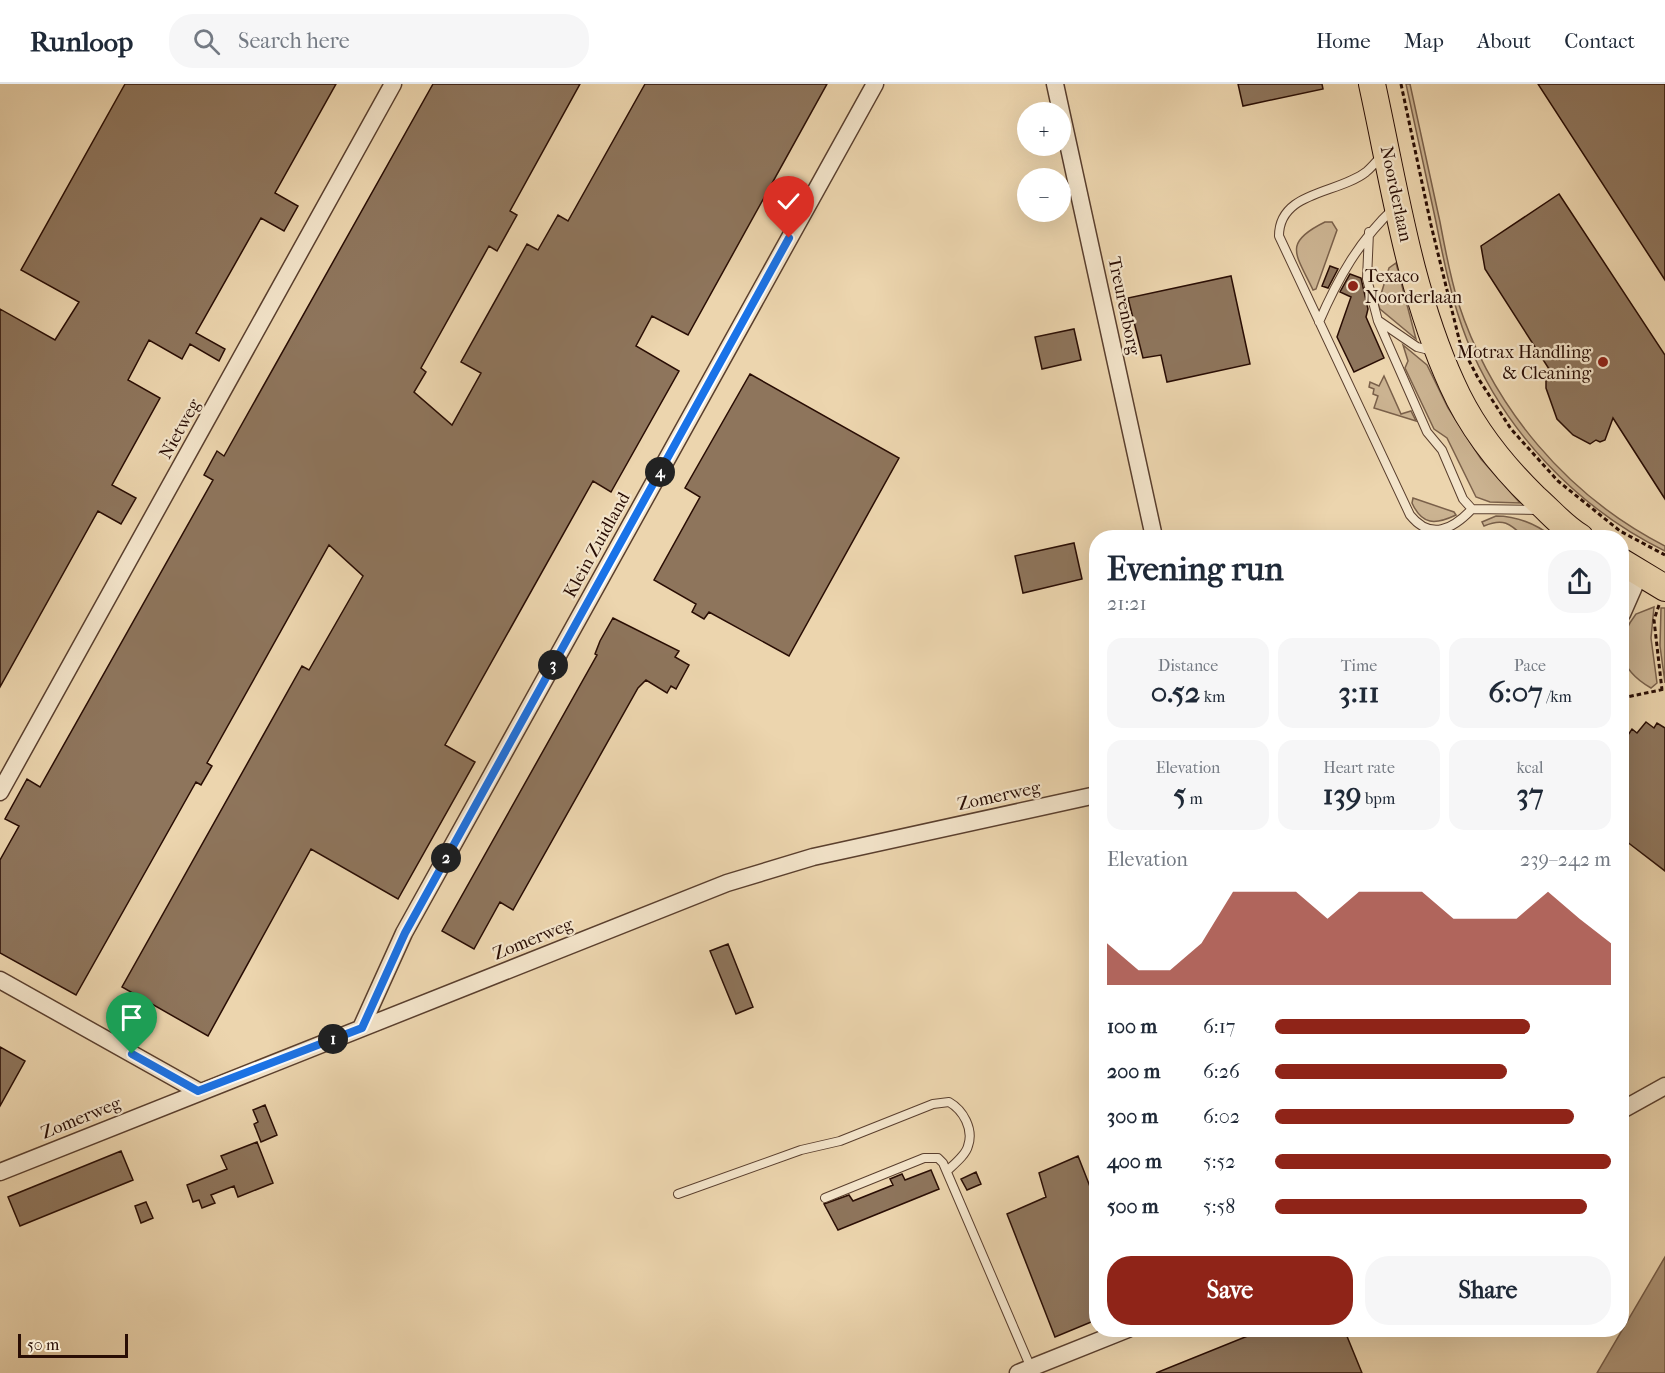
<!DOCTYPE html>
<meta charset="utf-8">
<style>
body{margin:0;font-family:"IM FELL French Canon",serif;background:#f6f6f7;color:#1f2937;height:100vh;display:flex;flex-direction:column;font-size:22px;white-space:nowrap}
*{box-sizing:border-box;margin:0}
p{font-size:20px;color:#747a83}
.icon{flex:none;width:33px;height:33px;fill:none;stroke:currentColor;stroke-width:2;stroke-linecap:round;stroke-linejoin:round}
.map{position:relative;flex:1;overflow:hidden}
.sheet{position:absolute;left:1089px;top:446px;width:540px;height:807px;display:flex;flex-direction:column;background:#fff;border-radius:24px;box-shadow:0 6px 24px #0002}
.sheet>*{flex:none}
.fabs{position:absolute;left:1017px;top:18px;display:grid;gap:12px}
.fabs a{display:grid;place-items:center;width:54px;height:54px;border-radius:50%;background:#fff;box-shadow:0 6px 24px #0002;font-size:30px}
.scale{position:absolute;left:18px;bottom:15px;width:110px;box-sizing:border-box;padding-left:6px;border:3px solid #290d04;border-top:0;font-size:16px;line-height:21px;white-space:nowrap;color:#290d04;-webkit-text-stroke:4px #f3e4ca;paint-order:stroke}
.pin{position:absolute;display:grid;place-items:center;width:51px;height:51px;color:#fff;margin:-62px -26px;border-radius:50% 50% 50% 0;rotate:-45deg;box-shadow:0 0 6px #0007}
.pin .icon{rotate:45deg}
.km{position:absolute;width:30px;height:30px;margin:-15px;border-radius:50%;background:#222;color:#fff;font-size:16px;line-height:30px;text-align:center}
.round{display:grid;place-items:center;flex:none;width:63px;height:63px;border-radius:24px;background:#f6f6f7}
.summary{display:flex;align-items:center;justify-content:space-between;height:102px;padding:0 18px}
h1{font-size:33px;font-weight:700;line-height:45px}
.figures{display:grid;grid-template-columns:repeat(3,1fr);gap:9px;height:102px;padding:6px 18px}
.figures div{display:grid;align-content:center;border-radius:15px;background:#f6f6f7;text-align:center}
.figures b{font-size:30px;font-weight:700}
.figures small{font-size:16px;font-weight:400}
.figures p{font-size:16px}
.chart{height:168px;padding:12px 18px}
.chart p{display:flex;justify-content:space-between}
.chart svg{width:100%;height:108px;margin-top:6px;fill:#8f2418;opacity:.7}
.cta{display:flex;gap:12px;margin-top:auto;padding:12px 18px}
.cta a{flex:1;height:69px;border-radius:24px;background:#8f2418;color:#fff;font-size:24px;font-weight:700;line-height:69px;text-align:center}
.cta a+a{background:#f6f6f7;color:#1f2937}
ul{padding:0 18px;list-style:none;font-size:20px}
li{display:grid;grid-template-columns:96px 72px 1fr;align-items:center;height:45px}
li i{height:15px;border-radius:8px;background:#8f2418}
header{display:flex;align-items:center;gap:36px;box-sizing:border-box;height:84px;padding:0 30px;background:#fff;border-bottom:2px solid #e0e1e3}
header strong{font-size:28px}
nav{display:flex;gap:33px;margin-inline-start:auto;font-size:21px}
.search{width:420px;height:54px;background:#f6f6f7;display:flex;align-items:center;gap:15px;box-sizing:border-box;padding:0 21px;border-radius:24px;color:#747a83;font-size:22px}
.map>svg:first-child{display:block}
</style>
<header>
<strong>Runloop</strong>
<div class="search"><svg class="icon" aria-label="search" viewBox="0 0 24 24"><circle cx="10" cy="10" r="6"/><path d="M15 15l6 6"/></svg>Search here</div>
<nav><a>Home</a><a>Map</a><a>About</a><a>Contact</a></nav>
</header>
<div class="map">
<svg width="1665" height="1289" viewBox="0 0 1665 1289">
<rect width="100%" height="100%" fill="#ecd5ae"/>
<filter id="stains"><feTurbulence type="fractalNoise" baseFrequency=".00333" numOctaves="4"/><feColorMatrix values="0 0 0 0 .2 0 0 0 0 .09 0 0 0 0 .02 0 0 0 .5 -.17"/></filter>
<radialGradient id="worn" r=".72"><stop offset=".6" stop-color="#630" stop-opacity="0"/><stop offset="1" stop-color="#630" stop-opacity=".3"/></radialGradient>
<!-- green -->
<path fill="#cbb391" stroke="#7a604a" stroke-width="1.5" d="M1406,0H1410C1420,46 1430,92 1440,138C1445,165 1450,192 1458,218C1492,323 1567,412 1665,462V467C1577,424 1504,347 1467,256C1452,218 1444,178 1436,138C1426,92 1416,46 1406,0Z
M1325,138H1332L1337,146L1316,205L1313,206C1296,170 1282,159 1325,138Z
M1396,179L1416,255L1380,225L1378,220L1389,184Z
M1403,261L1427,281L1448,324L1481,375L1520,419L1490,418L1476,413L1447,354L1434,345L1405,284L1408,277Z
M1384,292L1401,330L1411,327L1416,337L1374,324L1378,312L1373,310L1374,305L1369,303L1370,298L1379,302Z
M1413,414L1454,428L1456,431C1435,441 1422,441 1412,419Z
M1496,432C1518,432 1536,440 1553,453H1524C1510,439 1503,434 1484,442L1482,438Z
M1654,523L1651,554L1657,599L1651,604C1618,585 1613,560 1636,530Z
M1661,524H1665V599L1660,562Z"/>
<!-- water -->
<path fill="#aa9174" stroke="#765c47" stroke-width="1.5" d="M1665,1173V1289H1597Z"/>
<!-- building -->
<path fill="#8e755c" stroke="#290d04" stroke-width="1.5" d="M125,0H336L275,109L298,122L284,147L261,134L196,249L225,265L219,277L190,260L182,275L149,256L128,296L160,314L112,401L136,414L121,440L98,427L0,603V225L55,256L79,218L21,186Z
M433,0H580L510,127L517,131L497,167L489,162L421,284L426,288L414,308L452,341L481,289L461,278L527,160L538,166L558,131L568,137L645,0H827L688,251L652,232L636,262L679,287L611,408L593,397L445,661L475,678L398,815L311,765L208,952L122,903L302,582L309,586L363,492L329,461L207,679L212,682L201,701L196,698L76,911L0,869V776L19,742L5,735L27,695L40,703L213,396L204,391L217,367L224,372Z
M1238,0H1322L1323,5L1243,22Z
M1538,0H1665V196Z
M1559,110L1665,271V415L1613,334L1605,356L1600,358L1596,356L1590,360L1573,351L1557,335L1546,304V291L1551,288L1485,185L1481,162Z
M1330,182L1338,185L1328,204L1322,202Z
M1350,190L1361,194L1368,225L1366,233L1384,274L1354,288L1337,253L1351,213L1340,208Z
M1231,192L1250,280L1167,298L1161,271L1143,274L1128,214Z
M1074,245L1081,276L1042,285L1035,253Z
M750,290L899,374L789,572L709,528L704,535L692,528L696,520L654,496L700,413L685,404Z
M1074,459L1082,495L1023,509L1015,472Z
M613,534L679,567L675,573L689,581L676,605L671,602L667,609L646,596L638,604L513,826L500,818L474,865L442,847L597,571L595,570L600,557Z
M1646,638L1654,644L1657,639L1665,644V787L1622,754V660L1632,645L1637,649Z
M728,860L753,923L736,930L710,867Z
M0,963L25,977L0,1022Z
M265,1021L277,1051L261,1058L254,1040L258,1038L253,1026Z
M257,1058L273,1099L238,1113L234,1102L211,1111L215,1119L202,1124L199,1116L193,1118L187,1101L227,1085L221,1072Z
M121,1067L133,1096L20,1142L8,1113Z
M1078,1072L1096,1118V1236L1055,1253L1007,1130L1046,1113L1039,1089Z
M931,1086L939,1105L838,1146L824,1120L849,1111L853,1117L893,1101L890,1095L902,1090L905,1096Z
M976,1088L981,1100L967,1106L961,1095Z
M146,1118L153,1134L141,1139L135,1122Z
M1265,1245H1344L1362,1289H1156Z"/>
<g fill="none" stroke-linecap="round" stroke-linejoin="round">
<!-- lane casing -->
<g stroke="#5a3f2e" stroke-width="10">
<path id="lane" d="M1382,71C1377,77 1372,83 1366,88C1338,110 1279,107 1279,152L1410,431C1431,457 1453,445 1472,425L1539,426
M1369,148L1367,195L1378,237L1427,348L1442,366L1463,415L1472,425
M1379,237L1417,263L1433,267
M1319,238C1338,194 1359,157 1394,124
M678,1110L801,1066L840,1057L933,1020L949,1018C963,1026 974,1045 968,1062C966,1071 953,1081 947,1087
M825,1114L924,1074H938L943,1079L1031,1284"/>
</g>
<!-- street casing -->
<g stroke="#5a3f2e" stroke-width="19">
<path id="street" d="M1055,0L1154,453
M1622,530L1640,489
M0,708L393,0
M0,896L198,1007
M361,944L404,849L875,0
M1622,1026L1665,1002
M0,1088L727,799L813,773L1096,711
M1018,1289L1128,1245"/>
</g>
<!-- primary casing -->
<g stroke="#290d04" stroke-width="28">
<path id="primary" d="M1372,0C1394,100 1409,206 1452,300C1471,343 1502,382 1535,414C1550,427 1563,443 1580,453
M1622,478L1665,504"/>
</g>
<!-- path -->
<path stroke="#290d04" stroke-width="3" stroke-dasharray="4.5 3" stroke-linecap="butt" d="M1401,0L1431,141L1460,259L1478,294L1511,345L1558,397L1620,447L1665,471
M1659,521L1654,536L1662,606
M1622,614L1665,605"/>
<!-- lane -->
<use href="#lane" stroke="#f3e4ca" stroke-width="8"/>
<!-- street -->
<use href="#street" stroke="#f3e4ca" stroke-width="16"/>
<!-- primary -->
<use href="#primary" stroke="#ecd5ae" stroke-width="26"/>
</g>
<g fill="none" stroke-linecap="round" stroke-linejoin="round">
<!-- route casing -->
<g stroke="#fff" stroke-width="12">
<path id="route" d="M132,970L198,1007L362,944L405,849L789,154"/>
</g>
<!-- route -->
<use href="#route" stroke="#1a73e8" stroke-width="8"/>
</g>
<!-- markers -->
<g fill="#8f2418" stroke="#f3e4ca" stroke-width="2">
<circle cx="1353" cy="202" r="6"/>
<circle cx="1603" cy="278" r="6"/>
</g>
<g text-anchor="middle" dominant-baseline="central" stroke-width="4.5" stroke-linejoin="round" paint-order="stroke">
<!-- street labels -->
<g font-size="18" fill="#290d04" stroke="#f3e4ca">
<text transform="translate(1396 110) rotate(78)">Noorderlaan</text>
<text transform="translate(1124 222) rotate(78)">Treurenborg</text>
<text transform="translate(180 345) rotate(-61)">Nietweg</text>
<text transform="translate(597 461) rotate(-61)">Klein Zuidland</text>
<text transform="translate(999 712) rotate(-12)">Zomerweg</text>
<text transform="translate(533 855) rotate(-22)">Zomerweg</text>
<text transform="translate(81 1034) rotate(-22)">Zomerweg</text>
</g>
<!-- poi labels -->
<g font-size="18" fill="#290d04" stroke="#f3e4ca" text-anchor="start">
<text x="1365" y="192">Texaco<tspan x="1365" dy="21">Noorderlaan</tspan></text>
<text x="1591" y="268" text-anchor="end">Motrax Handling<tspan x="1591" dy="21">&amp; Cleaning</tspan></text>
</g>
</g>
<rect width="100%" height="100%" filter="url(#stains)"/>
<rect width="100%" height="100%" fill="url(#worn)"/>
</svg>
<div class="fabs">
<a>+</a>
<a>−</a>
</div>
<div class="scale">50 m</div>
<div class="pin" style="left:132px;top:970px;background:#1e9e55"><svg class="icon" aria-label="arrive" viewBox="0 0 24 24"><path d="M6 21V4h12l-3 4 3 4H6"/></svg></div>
<div class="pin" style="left:789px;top:154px;background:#d93025"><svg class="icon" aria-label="check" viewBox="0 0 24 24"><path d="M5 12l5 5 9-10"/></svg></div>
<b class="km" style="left:333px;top:955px">1</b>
<b class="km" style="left:446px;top:774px">2</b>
<b class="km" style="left:553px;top:581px">3</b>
<b class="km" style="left:660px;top:388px">4</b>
<section class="sheet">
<div class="summary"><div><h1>Evening run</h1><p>21:21</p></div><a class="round"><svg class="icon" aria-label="share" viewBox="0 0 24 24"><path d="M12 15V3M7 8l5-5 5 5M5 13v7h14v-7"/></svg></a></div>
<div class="figures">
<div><p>Distance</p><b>0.52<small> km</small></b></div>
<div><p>Time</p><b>3:11</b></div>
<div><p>Pace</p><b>6:07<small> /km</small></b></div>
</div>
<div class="figures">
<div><p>Elevation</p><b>5<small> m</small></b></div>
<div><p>Heart rate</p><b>139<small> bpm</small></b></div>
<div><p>kcal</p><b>37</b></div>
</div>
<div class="chart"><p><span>Elevation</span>239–242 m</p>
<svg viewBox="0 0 160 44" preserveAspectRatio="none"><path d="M0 44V27L10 38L20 38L30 27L40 6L50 6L60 6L70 17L80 6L90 6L100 6L110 17L120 17L130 17L140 6L150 17L160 27V44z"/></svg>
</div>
<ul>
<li><b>100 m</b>6:17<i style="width:76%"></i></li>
<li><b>200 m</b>6:26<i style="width:69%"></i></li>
<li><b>300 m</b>6:02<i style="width:89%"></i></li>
<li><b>400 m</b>5:52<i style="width:100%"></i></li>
<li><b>500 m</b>5:58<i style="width:93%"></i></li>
</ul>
<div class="cta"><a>Save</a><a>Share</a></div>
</section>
</div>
